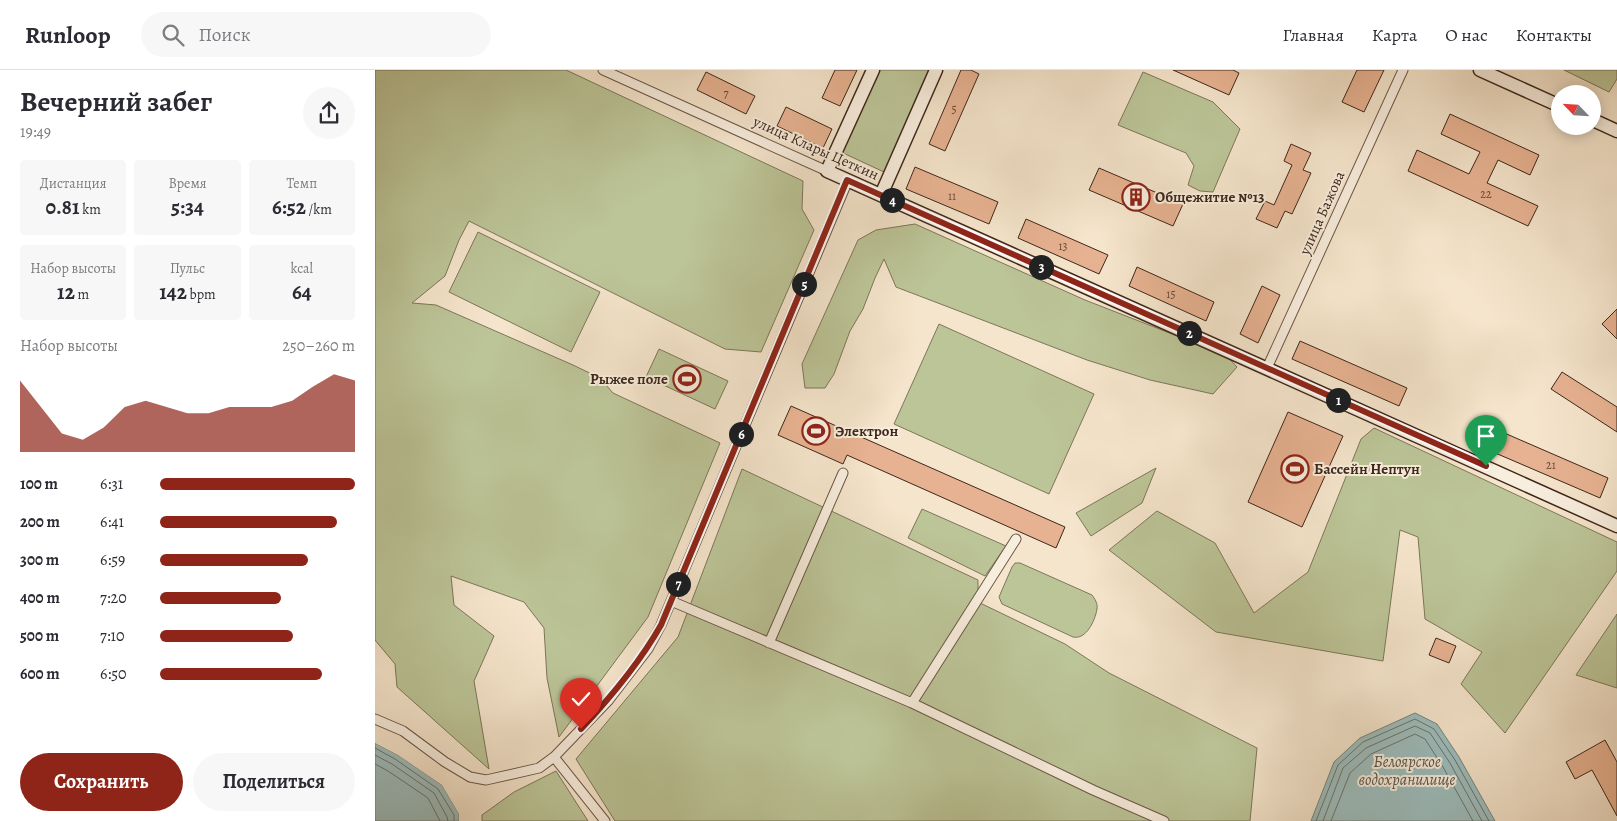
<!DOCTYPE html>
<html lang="ru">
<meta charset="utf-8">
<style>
body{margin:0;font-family:Alegreya,serif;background:#f7f7f7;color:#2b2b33;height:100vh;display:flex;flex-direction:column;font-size:19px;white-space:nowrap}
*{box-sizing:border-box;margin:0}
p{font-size:16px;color:#7c7c81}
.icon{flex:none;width:28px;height:28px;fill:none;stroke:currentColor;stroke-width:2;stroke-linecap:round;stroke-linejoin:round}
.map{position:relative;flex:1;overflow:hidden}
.drawer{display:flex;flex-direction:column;background:#fff;width:375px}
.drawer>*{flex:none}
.needle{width:32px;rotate:295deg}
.controls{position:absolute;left:1176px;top:15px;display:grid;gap:10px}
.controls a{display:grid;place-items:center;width:50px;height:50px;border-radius:50%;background:#fff;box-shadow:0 2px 12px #0003;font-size:25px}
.pin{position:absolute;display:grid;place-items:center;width:42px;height:42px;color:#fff;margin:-51px -21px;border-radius:50% 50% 50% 0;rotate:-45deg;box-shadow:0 0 5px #0007}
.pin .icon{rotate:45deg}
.km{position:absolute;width:25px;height:25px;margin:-12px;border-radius:50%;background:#222;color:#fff;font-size:14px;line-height:25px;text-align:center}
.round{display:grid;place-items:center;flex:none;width:52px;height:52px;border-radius:26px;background:#f7f7f7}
.headline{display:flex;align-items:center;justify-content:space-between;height:85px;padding:0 20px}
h1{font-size:28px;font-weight:600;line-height:38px}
.metrics{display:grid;grid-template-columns:repeat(3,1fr);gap:8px;height:85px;padding:5px 20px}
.metrics div{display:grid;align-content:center;border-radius:5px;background:#f7f7f7;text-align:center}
.metrics b{font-size:21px;font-weight:600}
.metrics small{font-size:14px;font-weight:400}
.metrics p{font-size:14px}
.chart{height:140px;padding:10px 20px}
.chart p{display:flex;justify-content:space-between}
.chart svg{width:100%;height:90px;margin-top:5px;fill:#8f2418;opacity:.7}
.action{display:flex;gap:10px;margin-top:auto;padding:10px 20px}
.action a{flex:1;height:58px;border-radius:30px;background:#8f2418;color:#fff;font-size:20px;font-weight:600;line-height:58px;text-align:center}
.action a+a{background:#f7f7f7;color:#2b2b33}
ul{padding:0 20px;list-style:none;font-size:16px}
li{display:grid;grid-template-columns:80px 60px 1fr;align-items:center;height:38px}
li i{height:12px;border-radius:6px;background:#8f2418}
header{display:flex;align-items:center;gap:30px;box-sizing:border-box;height:70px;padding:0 25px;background:#fff;border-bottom:1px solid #e1e1e2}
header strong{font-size:24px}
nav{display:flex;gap:28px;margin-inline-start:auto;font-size:18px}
.search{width:350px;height:45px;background:#f7f7f7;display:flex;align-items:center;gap:12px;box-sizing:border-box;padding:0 18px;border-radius:28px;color:#7c7c81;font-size:19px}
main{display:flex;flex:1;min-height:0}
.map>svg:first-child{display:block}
</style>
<header>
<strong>Runloop</strong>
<div class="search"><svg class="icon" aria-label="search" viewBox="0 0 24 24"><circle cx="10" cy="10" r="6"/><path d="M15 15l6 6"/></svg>Поиск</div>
<nav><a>Главная</a><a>Карта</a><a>О нас</a><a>Контакты</a></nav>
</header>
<main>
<section class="drawer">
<div class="headline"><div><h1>Вечерний забег</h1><p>19:49</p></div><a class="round"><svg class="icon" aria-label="share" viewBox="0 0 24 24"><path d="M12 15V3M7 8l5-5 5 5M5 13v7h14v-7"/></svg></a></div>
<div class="metrics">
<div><p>Дистанция</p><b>0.81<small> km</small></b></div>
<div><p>Время</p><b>5:34</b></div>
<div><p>Темп</p><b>6:52<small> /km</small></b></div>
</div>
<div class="metrics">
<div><p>Набор высоты</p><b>12<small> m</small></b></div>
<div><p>Пульс</p><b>142<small> bpm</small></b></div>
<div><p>kcal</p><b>64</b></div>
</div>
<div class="chart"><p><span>Набор высоты</span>250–260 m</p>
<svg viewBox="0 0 160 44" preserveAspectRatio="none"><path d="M0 44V9L10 22L20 35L30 38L40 32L50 22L60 19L70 22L80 25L90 25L100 22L110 22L120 22L130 19L140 12L150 6L160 9V44z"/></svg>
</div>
<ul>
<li><b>100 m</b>6:31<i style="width:100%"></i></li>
<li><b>200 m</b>6:41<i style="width:91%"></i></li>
<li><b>300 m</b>6:59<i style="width:76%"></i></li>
<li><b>400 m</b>7:20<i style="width:62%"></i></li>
<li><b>500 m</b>7:10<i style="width:68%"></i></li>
<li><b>600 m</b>6:50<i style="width:83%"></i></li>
</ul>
<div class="action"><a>Сохранить</a><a>Поделиться</a></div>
</section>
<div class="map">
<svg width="1242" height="751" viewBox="0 0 1242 751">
<rect width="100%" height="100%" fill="#f5e5cc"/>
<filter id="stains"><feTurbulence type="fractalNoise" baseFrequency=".004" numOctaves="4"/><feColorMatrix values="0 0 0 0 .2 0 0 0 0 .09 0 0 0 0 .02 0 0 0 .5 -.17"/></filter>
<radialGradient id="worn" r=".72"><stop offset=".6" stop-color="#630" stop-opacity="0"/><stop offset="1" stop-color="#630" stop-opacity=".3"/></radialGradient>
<!-- green -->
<path fill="#bcc598" stroke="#7d7659" d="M0,0H191L428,111L427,139L439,160L386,282L350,279L94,151L84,170L70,206L37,233L61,235L198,295L225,308L238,323L345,373L273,547L184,667L172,608L169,558L149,532L76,506L79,535L119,566L99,611L114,699L22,617L20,594L0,570Z
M503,0H554L509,102L466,82Z
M1189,0H1242V9L1234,22Z
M768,2L838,32L865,59L838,122L825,121L813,115L819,96L811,83L743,55Z
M540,154L710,230L851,285L862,297L838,324L775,310L712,290L521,217L509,189L500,208L488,239L475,261L459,304L450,318H430L427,294L483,170L501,160Z
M103,162L225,222L196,282L74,222Z
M564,254L719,324L674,424L519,354Z
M284,279L353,311L340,339L271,307Z
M999,358L1242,472V501L1130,663L1086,614L1107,582L1050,549L1043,467L1025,460L1008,591L841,562L734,480L782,441L840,473L879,543L933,502L986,369Z
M781,398L767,433L716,466L701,443Z
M367,399L603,510V532L690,574L734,603L882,678L875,751H240L201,689L303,567Z
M547,439L631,476L610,506L533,468Z
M640,493H645L717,525C720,529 723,534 722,539C720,551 711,570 698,567L627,534L624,527L637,497Z
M1242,544V618L1201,605Z
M181,701L213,751H107V745L139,722Z"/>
<!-- water -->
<path fill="#9dbebe" stroke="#77827c" d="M1040,643L1062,654L1084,687L1120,751H936L959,692L985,668Z
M0,673L23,685L67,715L84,744V751H0Z"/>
<!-- pier -->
<path fill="#f5e5cc" d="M0,670L24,683L69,714L86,743L87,751H84V744L67,715L23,685L0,673Z"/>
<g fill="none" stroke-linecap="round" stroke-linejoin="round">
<!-- shore -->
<path stroke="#6e726c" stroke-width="1" d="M0,678L20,689L63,719L79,745V751
M0,685L17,694L59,723L72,747L73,751
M0,694L13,701L53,728L65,751
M941,751L963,695L988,672L1040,649L1059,659L1080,690L1114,751
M948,751L968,698L991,678L1040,656L1055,663L1075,693L1107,751
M956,751L975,703L996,684L1040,664L1050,669L1068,697L1098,751"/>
</g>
<!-- building -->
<path fill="#e7b291" stroke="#3e271a" d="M460,0H482L465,36L447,28Z
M586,0H596L604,4L570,81L554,74Z
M798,0H858L864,3L854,25Z
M982,0H1009L989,42L967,32Z
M331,2L380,26L371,44L322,20Z
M411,37L457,59L448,78L402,56Z
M1075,44L1164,85L1155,105L1123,90L1112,113L1163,136L1153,156L1033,101L1042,80L1094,104L1105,82L1066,64Z
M916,74L936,83L928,100L936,103L917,144L910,141L902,158L881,149L890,131L899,135L917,95L909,91Z
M540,97L623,132L614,154L531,119Z
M724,98L808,134L798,156L714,120Z
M651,149L733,185L724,204L643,168Z
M762,197L839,232L831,251L754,216Z
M887,216L905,225L883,273L865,264Z
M1242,239V269L1227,254Z
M925,271L1032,318L1024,336L917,289Z
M1187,302L1242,337V362L1176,319Z
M416,336L690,457L681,478L472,385L468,394L403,365Z
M913,342L968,366L927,457L873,432Z
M1127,362L1233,408L1225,428L1118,382Z
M1061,568L1081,576L1074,593L1054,585Z
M1230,670L1242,692V746L1217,700L1200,709L1191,692Z"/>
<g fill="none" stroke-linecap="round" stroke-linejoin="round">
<!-- street casing -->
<g stroke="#6c5646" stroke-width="11">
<path id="street" d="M228,0L452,101
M892,298L1028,0
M296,531L537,633L718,720L789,751
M394,573L468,403
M537,633L641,469
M0,649L28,661L70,692L95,707L111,710L164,698L179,687L233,631L273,579L286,555L473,110
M179,687L230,751"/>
</g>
<!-- secondary casing -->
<g stroke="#3e271a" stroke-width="15">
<path id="secondary" d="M498,0L452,101L1242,456
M1105,0L1185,36
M1218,50L1242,61
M506,125L561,0"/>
</g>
<!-- street -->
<use href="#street" stroke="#f8eede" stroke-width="9"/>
<!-- secondary -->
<use href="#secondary" stroke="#f8eede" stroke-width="12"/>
</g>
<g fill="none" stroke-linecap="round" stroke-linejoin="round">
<!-- route casing -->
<g stroke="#fff" stroke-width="10">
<path id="route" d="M206,659C236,627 264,594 286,555L472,110L1111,396"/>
</g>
<!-- route -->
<use href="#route" stroke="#8f2418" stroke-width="6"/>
</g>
<!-- icons -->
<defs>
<g id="building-ring" transform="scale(1.4375)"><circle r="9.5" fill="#f8eede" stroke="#8f2418" stroke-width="1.5"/><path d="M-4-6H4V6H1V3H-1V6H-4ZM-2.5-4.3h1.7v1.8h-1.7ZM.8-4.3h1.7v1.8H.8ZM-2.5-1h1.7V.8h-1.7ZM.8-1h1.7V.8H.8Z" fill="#8f2418"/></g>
<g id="stadium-ring" transform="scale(1.4375)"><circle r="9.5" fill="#f8eede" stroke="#8f2418" stroke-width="1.5"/><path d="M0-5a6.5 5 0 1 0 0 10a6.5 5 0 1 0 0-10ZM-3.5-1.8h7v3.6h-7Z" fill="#8f2418"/></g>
</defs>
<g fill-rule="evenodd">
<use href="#building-ring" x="761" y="127"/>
<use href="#stadium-ring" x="312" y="309"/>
<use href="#stadium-ring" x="441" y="361"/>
<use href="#stadium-ring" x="920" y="399"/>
</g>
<g text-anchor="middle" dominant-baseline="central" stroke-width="4" stroke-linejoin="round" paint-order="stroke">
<!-- number labels -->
<g font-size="12" fill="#684a38">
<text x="351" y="23">7</text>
<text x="579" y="39">5</text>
<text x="1111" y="124">22</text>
<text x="577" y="126">11</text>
<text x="688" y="176">13</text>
<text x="796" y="224">15</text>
<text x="1176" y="395">21</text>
</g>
<!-- street labels -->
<g font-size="15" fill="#3e271a" stroke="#f8eede">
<text transform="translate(441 78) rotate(24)">улица Клары Цеткин</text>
<text transform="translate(947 143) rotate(-66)">улица Бажова</text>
</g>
<!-- poi labels -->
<g font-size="15" font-weight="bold" fill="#3e271a" stroke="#f8eede" text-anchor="start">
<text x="780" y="127">Общежитие №13</text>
<text x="293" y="309" text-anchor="end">Рыжее поле</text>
<text x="460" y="361">Электрон</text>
<text x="939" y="399">Бассейн Нептун</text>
</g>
<!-- water labels -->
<g font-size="16" font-style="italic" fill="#5a544b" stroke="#f8eede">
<text x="1032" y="692">Белоярское<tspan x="1032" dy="18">водохранилище</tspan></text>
</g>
</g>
<rect width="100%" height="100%" filter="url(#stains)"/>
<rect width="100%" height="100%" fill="url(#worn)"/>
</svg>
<div class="controls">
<a><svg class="needle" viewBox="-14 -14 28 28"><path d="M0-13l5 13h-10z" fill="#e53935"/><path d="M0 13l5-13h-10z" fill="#7c7c81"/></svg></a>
</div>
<div class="pin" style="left:1111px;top:396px;background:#1e9e55"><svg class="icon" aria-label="arrive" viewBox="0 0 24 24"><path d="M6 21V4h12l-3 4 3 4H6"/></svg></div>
<div class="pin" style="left:206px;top:659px;background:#d93025"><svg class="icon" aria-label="check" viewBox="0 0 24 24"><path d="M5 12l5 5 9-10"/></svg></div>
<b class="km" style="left:963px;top:330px">1</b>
<b class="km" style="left:814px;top:263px">2</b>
<b class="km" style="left:666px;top:197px">3</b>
<b class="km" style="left:517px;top:130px">4</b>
<b class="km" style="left:429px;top:214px">5</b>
<b class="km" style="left:366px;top:364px">6</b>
<b class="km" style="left:303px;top:514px">7</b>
</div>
</main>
